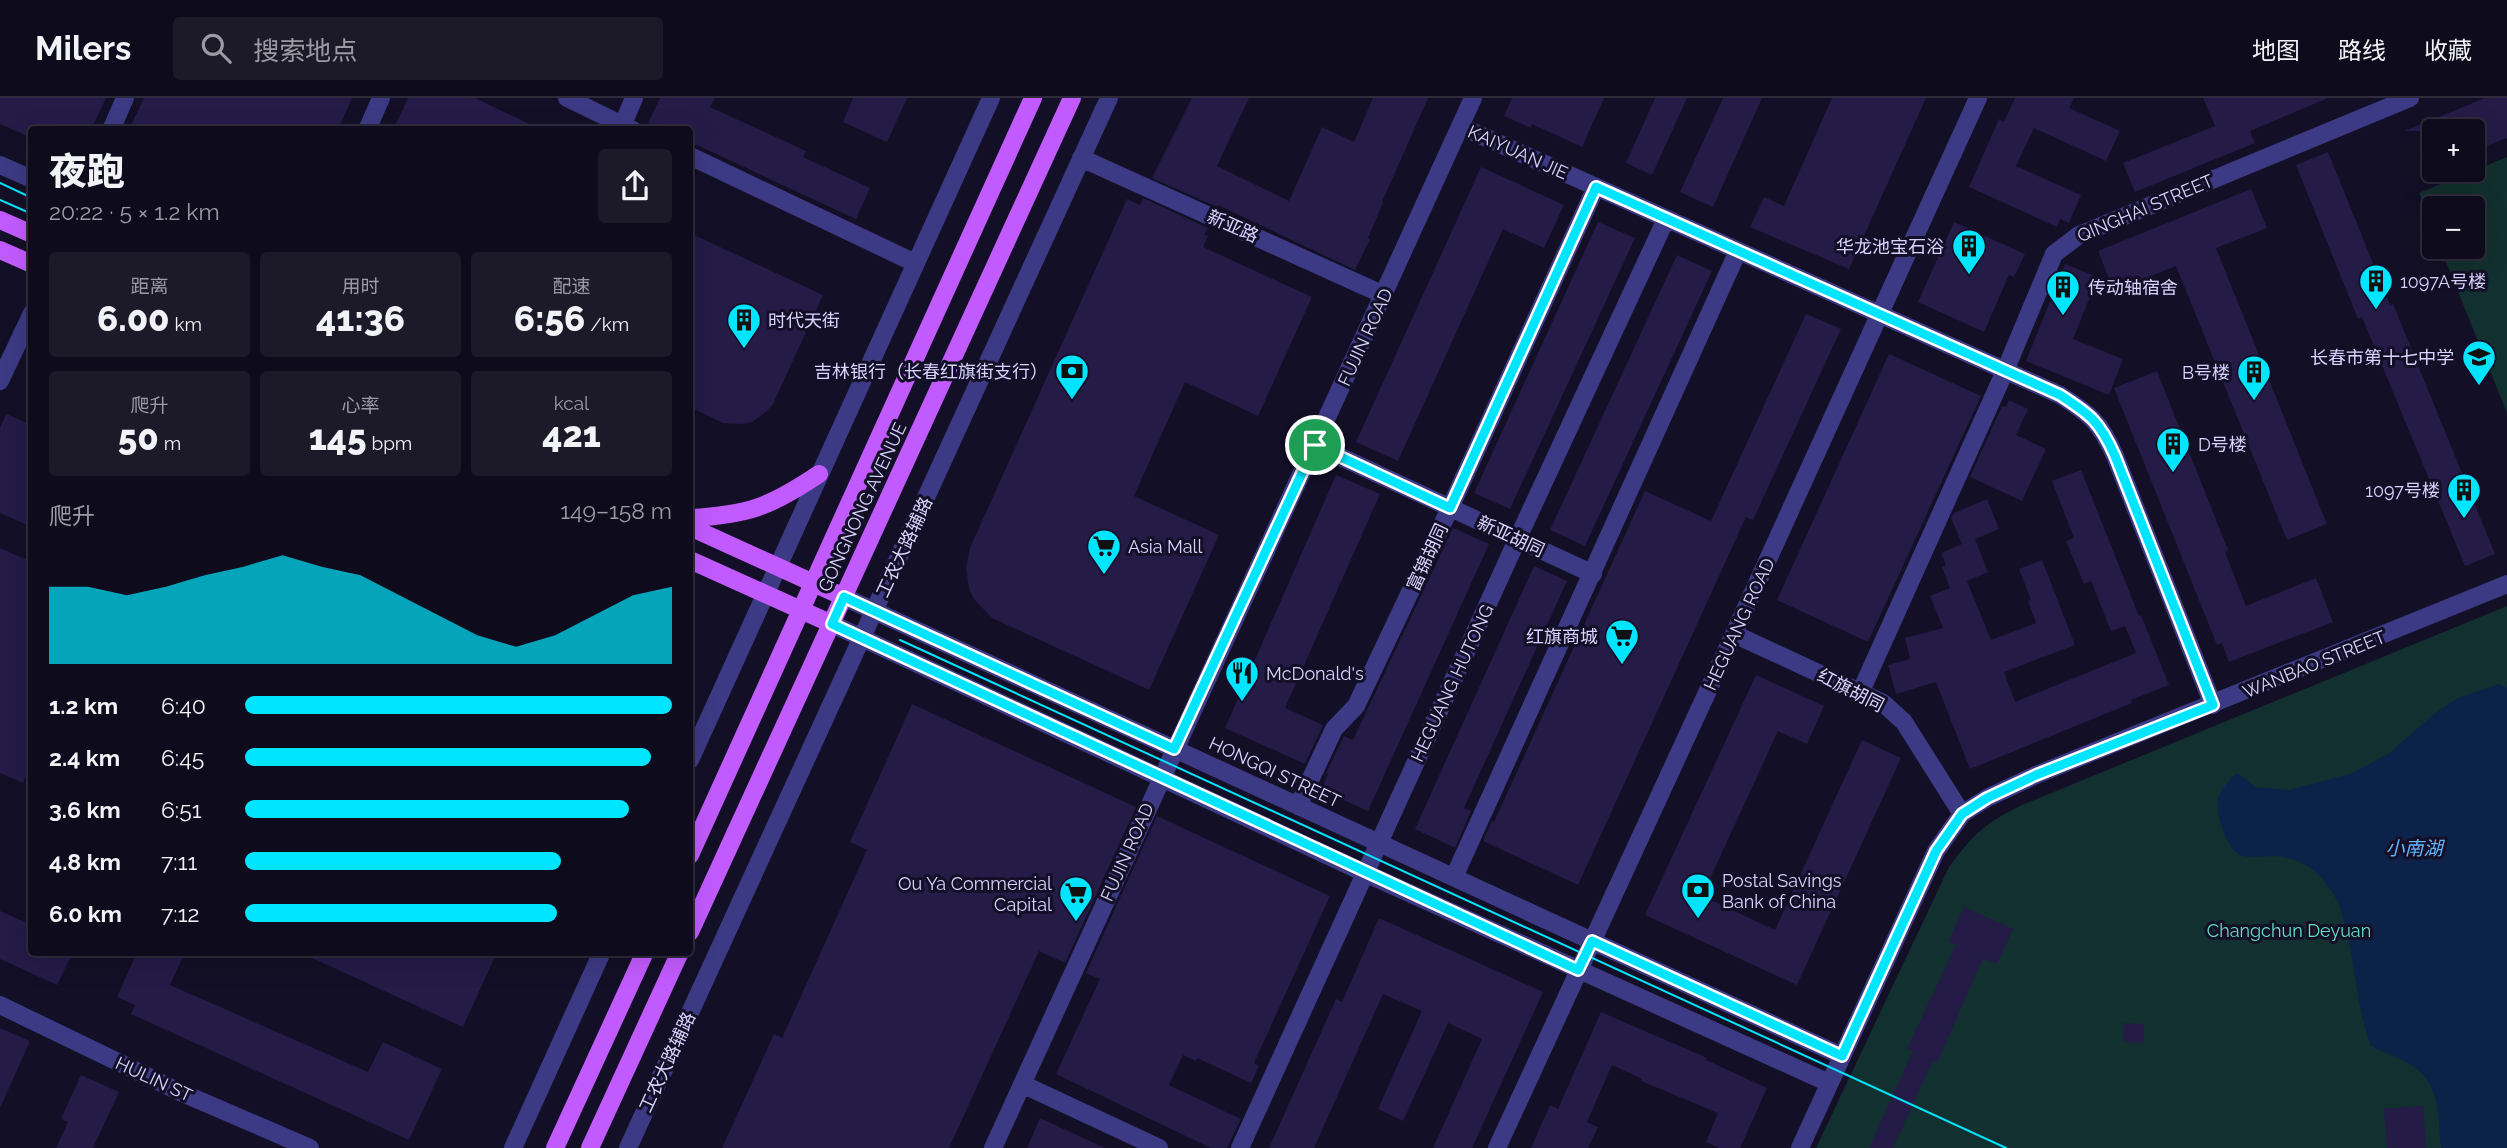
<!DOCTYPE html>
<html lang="zh">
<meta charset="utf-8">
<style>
body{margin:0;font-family:Raleway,"Noto Sans SC",sans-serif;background:#1c1929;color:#f1f3f6;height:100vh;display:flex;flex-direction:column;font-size:26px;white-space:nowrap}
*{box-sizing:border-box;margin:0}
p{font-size:23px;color:#9b9ba3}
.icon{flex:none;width:38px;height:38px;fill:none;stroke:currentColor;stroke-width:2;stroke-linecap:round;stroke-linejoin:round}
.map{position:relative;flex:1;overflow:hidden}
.sheet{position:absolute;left:28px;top:28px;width:665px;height:830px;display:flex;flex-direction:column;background:#0e0b1c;border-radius:7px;box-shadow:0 7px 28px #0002,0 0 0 2px #2e2b3b}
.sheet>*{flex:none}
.fabs{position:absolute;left:2422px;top:21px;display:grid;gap:14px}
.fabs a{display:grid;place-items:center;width:63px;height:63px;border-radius:7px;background:#0e0b1c;box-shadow:0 7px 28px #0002,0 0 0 2px #2e2b3b;font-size:35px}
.pin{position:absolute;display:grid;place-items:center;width:60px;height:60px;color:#fff;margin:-30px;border:4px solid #fff;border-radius:50%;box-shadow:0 2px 7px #0007}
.round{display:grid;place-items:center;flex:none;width:74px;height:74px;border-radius:7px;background:#1c1929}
.overview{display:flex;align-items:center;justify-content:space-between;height:119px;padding:0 21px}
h1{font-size:38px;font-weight:800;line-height:52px}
.figures{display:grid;grid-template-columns:repeat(3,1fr);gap:10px;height:119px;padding:7px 21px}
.figures div{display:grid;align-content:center;border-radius:7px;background:#1c1929;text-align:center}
.figures b{font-size:35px;font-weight:800}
.figures small{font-size:19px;font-weight:400}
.figures p{font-size:19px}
.chart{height:196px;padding:14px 21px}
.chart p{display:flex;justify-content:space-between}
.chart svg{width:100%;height:126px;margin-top:7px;fill:#00e5ff;opacity:.7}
ul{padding:0 21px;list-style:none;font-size:23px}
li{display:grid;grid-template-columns:112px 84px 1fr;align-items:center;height:52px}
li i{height:18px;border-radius:9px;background:#00e5ff}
header{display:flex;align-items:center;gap:42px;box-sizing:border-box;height:98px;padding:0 35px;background:#0e0b1c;border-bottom:2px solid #2e2b3b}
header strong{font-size:33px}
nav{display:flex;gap:38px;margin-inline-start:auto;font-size:24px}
.search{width:490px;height:63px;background:#1c1929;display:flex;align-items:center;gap:18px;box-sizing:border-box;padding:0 24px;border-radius:7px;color:#9b9ba3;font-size:26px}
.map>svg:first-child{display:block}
</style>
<header>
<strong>Milers</strong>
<div class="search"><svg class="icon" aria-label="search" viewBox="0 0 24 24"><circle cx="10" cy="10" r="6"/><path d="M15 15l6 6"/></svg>搜索地点</div>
<nav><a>地图</a><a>路线</a><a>收藏</a></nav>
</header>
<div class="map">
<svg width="2507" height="1050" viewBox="0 0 2507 1050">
<rect width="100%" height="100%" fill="#130f26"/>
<!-- green -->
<path fill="#12302f" d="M2507,59V315L2440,149H2473V110H2434V134L2419,95Z
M2507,508V1050H1816L1949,769C1974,735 1984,726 2022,707Z"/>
<!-- water -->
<path fill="#0c2248" d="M2499,586L2507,590V1050H2441C2438,1019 2441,985 2411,967C2398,959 2384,955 2371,948C2356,909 2356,867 2345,827C2342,819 2341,809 2337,802C2323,776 2304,760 2274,758C2263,758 2247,762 2237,755C2226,747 2215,714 2218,701C2220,691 2230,682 2237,675L2256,689L2289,692L2350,676L2388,656L2434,616L2458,600Z"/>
<!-- building -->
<path fill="#241b47" d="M0,0H106L91,32H32V40L0,26Z
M144,0H352L338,32H140L131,27Z
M408,0H475L542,32H393Z
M660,0H715L710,9L806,53L803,59L870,90L856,121L690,44V32H663L648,25Z
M853,0H907L887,44L843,24Z
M1192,0H1249L1217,68L1289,103L1322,29L1354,44L1373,0H1428L1382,104L1383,105L1368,140L1370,141L1355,172L1218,107L1217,109L1152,80Z
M1512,0H1604L1582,49L1532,26L1531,30L1504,18Z
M1655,0H1687L1652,77L1626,65Z
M1723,0H1762L1713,109L1680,94Z
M1832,0H1926L1849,171L1750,129L1764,99L1784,108Z
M2015,0H2074L2069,10L2120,33L2106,63L2034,30L2016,68L2081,97L2069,125L2060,121L2057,129L1969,89L1999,21L2004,24Z
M2203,0H2328L2250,33L2255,45L2135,94L2123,65L2215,28Z
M2485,0H2507V40L2473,53V33H2404Z
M2328,54L2390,207L2393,206L2495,456L2465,468L2362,219L2358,221L2296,67Z
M1481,69L1564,107L1544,150L1503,131L1398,363L1356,344Z
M2251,91L2267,130L2216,150L2327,426L2287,442L2176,168L2114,193L2098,153Z
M1143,100L1208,130L1204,137L1208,138L1203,149L1312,199L1258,318L1185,284L1134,398L1219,437L1149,592L992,520L974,501L969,490L966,470L970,450L1127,101L1140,107Z
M1598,124L1635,140L1510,411L1474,395Z
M1954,124L2025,156L2014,179L2009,177L1984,234L1918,204Z
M690,135L823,197L773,306L767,313L752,324L743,326L723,325L690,309Z
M1677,157L1712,173L1585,448L1550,432Z
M2065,166L2098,179L2073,241L2123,261L2109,297L2026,263Z
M1806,216L1841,231L1753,422L1746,419L1578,787L1483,743L1492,723L1494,724L1645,393L1711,423Z
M1889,256L1981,298L1868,544L1777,502Z
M2157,273L2228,452L2225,454L2246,508L2316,480L2333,524L2229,564L2222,545L2217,547L2114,290Z
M2009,302L2028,311L2016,337L2046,351L2022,403L1970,379L2002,308L2006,309Z
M6,316L32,327V429L0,415V330Z
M2081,372L2139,518L2141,517L2169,587L2131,602L2132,605L1970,671L1936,584L1896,596L1888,567L1910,561L1905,540L1943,530L1930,498L1950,490L1942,469L1946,467L1941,455L1962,446L1951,420L1954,415L1987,401L1999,431L1975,441L1988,474L1967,483L1991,542L2036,525L2028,503L2031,502L2019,471L2042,462L2075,547L2004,574L2015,604L2136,555L2125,528L2111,533L2091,483L2084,486L2066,443L2074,440L2052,383Z
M1336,377L1380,396L1285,610L1323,627L1305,666L1225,630Z
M1453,430L1489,446L1368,713L1321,692L1328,676L1326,675L1344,638L1353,642Z
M0,450L32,464V665L23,685L0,675Z
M1534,468L1567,483L1464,710L1471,713L1455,750L1415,731Z
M1756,577L1824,608L1807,646L1778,633L1702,798L1775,832L1862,642L1901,660L1797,887L1645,817Z
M912,606L1136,709L1065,865L1039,853L949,1050H722L774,936L782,940L867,752L850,744Z
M1157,718L1330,798L1254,965L1259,968L1251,985L1197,960L1196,963L1183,957L1169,987L1241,1021L1227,1050H1211L1056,976L1100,881L1086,875Z
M1964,809L2013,831L1997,866L1983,860L1937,965L1933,962L1893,1050H1869L1913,953L1907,951L1956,847L1948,844Z
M0,813L32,827V854H73L57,887L0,861Z
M1379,820L1543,894L1472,1050H1433L1482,941L1448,925L1403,1023L1378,1011L1422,913L1383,896L1314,1050H1269L1336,901L1342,904Z
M137,854H185L170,887L368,974L383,944L442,971L409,1042L131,916L135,907L117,899Z
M299,854H497L463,929Z
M1601,914L1707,960L1706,962L1767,990L1740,1050H1719L1706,1044L1718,1015L1641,983L1642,981L1612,967L1587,1024L1598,1029L1588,1050H1531L1550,1007L1558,1011Z
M2124,925L2144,926L2143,945L2123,943Z
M0,930L30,943L0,1010Z
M81,977L119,994L93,1050H56L68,1024L61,1021Z
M2423,1008L2426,1050H2387L2384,1011Z
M1040,1020L1105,1050H1027Z"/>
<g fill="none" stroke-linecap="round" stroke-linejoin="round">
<!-- minor -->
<path stroke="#3d3a85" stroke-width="18" d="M567,0L633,32
M623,26L634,0
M1460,28L2060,297C2091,317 2100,324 2115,358L2213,607
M111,32L125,0
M367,32L381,0
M690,58L915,165
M1081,60L1384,197
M0,67L32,81
M0,283L32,215
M1315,347L1593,476
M844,499L1842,958
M832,526L1365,775L1829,985
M1734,536L1883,605L1904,624L1962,716
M1861,593L2005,273L2054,156L2079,137L2410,0
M690,662L991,0
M1298,708L1334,631L1356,608L1450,410L1596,89
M1454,779L1738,153
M0,907L180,994L310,1050
M1022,986L1159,1050
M513,1050L602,854
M628,1050L1109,0
M993,1050L1473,0
M1240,1050L1517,442L1666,121
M1497,1050L1734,536L1978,0
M1800,1050L1936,753L1962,716L1987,700L2036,677L2507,486"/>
<!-- major -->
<path stroke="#c25bff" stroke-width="18" d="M0,122L32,136
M0,152L32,166
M690,420C748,417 770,409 819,376
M690,429L844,499
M690,462L832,526
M690,757L1033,0
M690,834L1072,0
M555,1050L645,854
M590,1050L680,854"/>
<!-- tram -->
<path stroke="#00e5ff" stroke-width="2" d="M0,85L32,100
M0,102L32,116
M900,542L2006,1050"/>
</g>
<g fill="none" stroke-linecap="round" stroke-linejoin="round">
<!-- route casing -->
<g stroke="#fff" stroke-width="14">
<path id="route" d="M1596,89L2060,297C2091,317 2100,324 2115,358L2213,607L2036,677L1987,700L1962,716L1936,753L1842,958L1592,843L1578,872L832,526L844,499L1174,651L1315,347L1450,410Z"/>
</g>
<!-- route -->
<use href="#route" stroke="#00e5ff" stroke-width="9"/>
</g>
<!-- icons -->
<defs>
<g id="building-pin" transform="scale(1.75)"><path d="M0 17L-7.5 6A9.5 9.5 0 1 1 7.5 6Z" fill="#00e5ff" stroke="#130f26"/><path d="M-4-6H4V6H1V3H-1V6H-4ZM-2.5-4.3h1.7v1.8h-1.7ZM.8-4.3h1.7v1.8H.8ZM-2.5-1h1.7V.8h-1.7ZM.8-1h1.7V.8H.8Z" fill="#111"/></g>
<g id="school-pin" transform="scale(1.75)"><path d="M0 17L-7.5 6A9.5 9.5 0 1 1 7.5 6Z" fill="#00e5ff" stroke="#130f26"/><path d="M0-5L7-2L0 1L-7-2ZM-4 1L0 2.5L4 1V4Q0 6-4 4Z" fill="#111"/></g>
<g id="bank-pin" transform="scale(1.75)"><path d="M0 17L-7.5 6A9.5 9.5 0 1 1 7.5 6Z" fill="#00e5ff" stroke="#130f26"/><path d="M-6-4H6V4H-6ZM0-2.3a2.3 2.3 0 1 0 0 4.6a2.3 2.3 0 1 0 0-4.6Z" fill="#111"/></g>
<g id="supermarket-pin" transform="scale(1.75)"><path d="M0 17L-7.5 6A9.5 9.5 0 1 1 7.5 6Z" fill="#00e5ff" stroke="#130f26"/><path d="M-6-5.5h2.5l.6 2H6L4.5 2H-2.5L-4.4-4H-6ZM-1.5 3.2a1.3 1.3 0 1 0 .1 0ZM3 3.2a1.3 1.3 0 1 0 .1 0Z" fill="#111"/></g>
<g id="restaurant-pin" transform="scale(1.75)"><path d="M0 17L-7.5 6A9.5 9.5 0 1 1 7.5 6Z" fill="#00e5ff" stroke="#130f26"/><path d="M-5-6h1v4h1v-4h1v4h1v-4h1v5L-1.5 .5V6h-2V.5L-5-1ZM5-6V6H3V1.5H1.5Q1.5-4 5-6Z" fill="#111"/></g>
</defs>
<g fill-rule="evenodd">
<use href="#building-pin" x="1969" y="148"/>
<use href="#building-pin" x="2376" y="183"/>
<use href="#building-pin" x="2063" y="189"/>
<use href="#building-pin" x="744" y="222"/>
<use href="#school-pin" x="2479" y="259"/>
<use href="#bank-pin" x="1072" y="273"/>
<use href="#building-pin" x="2254" y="274"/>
<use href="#building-pin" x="2173" y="346"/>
<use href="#building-pin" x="2464" y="392"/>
<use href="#supermarket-pin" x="1104" y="448"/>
<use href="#supermarket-pin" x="1622" y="538"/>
<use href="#restaurant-pin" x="1242" y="575"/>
<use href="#bank-pin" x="1698" y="792"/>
<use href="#supermarket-pin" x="1076" y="795"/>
</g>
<g text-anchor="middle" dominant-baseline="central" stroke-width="6" stroke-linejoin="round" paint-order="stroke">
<!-- street labels -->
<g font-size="18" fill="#d9d4ff" stroke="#130f26">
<text transform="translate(1518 54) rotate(24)">KAIYUAN JIE</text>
<text transform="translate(2145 110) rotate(-23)">QINGHAI STREET</text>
<text transform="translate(1233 128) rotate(24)">新亚路</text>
<text transform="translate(1365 239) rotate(-65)">FUJIN ROAD</text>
<text transform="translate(862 409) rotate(-65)">GONGNONG AVENUE</text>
<text transform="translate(1511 438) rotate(25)">新亚胡同</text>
<text transform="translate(904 449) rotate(-65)">工农大路辅路</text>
<text transform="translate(1427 459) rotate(-65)">富锦胡同</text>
<text transform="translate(1739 526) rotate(-65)">HEGUANG ROAD</text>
<text transform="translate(2314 566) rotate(-22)">WANBAO STREET</text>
<text transform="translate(1452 585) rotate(-65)">HEGUANG HUTONG</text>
<text transform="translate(1851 592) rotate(27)">红旗胡同</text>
<text transform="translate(1275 674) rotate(25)">HONGQI STREET</text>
<text transform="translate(1127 754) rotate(-66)">FUJIN ROAD</text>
<text transform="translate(667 964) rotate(-65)">工农大路辅路</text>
<text transform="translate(154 981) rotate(25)">HULIN ST</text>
</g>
<!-- poi labels -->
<g font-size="18" fill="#d9d4ff" stroke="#130f26" text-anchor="end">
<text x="1944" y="148">华龙池宝石浴</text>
<text x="2400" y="183" text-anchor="start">1097A号楼</text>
<text x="2088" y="189" text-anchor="start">传动轴宿舍</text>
<text x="768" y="222" text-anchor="start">时代天街</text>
<text x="2454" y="259">长春市第十七中学</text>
<text x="1048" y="273">吉林银行（长春红旗街支行）</text>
<text x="2230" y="274">B号楼</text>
<text x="2198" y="346" text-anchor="start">D号楼</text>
<text x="2440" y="392">1097号楼</text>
<text x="1128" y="448" text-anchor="start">Asia Mall</text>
<text x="1598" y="538">红旗商城</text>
<text x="1266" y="575" text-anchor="start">McDonald's</text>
<text x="1722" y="782" text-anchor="start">Postal Savings<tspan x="1722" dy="21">Bank of China</tspan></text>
<text x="1052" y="785">Ou Ya Commercial<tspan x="1052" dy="21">Capital</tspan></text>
</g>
<!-- park labels -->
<g font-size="18" fill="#5fe0c0" stroke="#130f26">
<text x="2289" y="832">Changchun Deyuan</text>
</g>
<!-- water labels -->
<g font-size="19" font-style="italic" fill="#62b6ff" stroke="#130f26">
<text x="2414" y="750">小南湖</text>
</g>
</g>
</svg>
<div class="fabs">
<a>+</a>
<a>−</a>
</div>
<div class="pin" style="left:1315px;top:347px;background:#1e9e55"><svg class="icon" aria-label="arrive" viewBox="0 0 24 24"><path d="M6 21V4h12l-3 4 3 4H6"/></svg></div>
<section class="sheet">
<div class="overview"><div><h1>夜跑</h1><p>20:22 · 5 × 1.2 km</p></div><a class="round"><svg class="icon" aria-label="share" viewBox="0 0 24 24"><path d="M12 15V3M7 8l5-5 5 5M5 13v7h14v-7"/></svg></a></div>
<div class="figures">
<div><p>距离</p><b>6.00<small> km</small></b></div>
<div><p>用时</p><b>41:36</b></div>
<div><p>配速</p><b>6:56<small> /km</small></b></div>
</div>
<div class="figures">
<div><p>爬升</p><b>50<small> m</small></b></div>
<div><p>心率</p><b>145<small> bpm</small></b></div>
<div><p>kcal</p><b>421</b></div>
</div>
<div class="chart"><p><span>爬升</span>149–158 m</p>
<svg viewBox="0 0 160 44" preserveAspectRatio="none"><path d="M0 44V17L10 17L20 20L30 17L40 13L50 10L60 6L70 10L80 13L90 20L100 27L110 34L120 38L130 34L140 27L150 20L160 17V44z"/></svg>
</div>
<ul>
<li><b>1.2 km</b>6:40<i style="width:100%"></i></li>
<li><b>2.4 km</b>6:45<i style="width:95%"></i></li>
<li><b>3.6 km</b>6:51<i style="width:90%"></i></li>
<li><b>4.8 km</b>7:11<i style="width:74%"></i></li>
<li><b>6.0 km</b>7:12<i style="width:73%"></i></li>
</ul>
</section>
</div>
